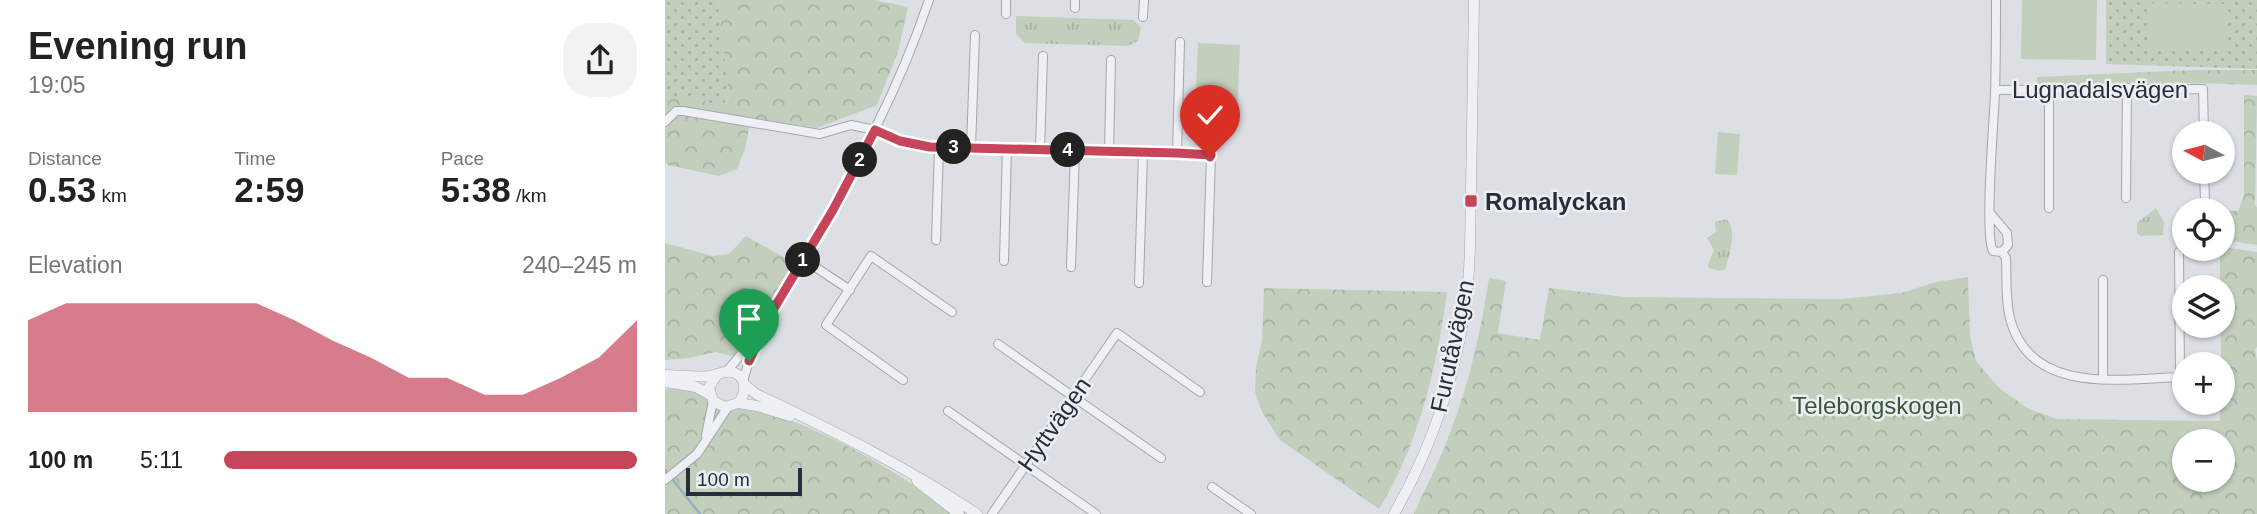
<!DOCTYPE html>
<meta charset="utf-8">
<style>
body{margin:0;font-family:Arial,sans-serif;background:#f2f2f2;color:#222;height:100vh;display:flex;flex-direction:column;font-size:26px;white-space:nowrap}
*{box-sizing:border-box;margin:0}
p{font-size:23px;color:#767676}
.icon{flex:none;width:38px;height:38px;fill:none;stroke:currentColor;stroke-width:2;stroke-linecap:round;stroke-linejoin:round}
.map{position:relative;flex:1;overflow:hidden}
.panel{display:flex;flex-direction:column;background:#fff;width:665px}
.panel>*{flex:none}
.needle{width:46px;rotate:277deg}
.controls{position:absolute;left:1507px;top:121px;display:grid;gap:14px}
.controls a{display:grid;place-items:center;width:63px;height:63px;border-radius:50%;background:#fff;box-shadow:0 2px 5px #0004;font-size:35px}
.scale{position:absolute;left:21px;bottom:18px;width:116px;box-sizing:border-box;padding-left:7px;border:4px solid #272e3b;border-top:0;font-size:19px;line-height:24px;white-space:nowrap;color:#272e3b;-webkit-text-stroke:5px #ebeff3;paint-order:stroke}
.pin{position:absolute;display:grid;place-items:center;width:60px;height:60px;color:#fff;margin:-72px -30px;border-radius:50% 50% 50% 0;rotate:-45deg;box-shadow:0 0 7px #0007}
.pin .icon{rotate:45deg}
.km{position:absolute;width:35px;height:35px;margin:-18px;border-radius:50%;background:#222;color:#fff;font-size:19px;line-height:35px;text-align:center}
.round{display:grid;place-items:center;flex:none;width:74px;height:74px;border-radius:28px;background:#f2f2f2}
.overview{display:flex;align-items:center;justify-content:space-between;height:119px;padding:0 28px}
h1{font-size:38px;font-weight:600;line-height:52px}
.figures{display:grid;grid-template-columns:repeat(3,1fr);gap:10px;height:119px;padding:7px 28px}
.figures div{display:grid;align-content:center}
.figures b{font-size:35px;font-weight:600}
.figures small{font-size:19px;font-weight:400}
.figures p{font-size:19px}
.chart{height:196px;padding:14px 28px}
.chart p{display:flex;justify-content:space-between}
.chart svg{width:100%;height:126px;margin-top:7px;fill:#c7455a;opacity:.7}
ul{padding:0 28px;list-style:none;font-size:23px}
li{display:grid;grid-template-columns:112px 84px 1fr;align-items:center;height:52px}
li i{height:18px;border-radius:9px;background:#c7455a}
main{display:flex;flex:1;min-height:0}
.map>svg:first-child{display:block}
</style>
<main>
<section class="panel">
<div class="overview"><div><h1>Evening run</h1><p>19:05</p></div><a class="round"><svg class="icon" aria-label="share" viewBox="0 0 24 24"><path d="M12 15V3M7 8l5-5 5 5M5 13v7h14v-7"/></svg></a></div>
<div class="figures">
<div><p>Distance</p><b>0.53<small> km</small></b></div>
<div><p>Time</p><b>2:59</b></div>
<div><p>Pace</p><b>5:38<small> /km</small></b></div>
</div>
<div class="chart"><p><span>Elevation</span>240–245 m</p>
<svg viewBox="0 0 160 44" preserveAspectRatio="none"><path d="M0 44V12L10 6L20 6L30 6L40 6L50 6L60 6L70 12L80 19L90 25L100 32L110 32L120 38L130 38L140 32L150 25L160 12V44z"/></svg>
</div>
<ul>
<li><b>100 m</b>5:11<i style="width:100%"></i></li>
</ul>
</section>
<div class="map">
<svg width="1592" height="514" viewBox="0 0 1592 514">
<defs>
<pattern id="grass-dots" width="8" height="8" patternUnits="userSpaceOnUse" patternTransform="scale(1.75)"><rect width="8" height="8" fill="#c2cfbd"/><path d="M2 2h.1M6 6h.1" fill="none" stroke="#a7b2a3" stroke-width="1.8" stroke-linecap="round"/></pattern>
<pattern id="forest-crowns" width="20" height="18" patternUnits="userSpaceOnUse" patternTransform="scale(1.75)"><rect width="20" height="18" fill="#c2cfbd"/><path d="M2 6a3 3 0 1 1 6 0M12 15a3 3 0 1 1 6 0" fill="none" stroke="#a7b2a3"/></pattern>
<pattern id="park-tufts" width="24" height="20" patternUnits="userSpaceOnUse" patternTransform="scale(1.75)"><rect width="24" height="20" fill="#c2cfbd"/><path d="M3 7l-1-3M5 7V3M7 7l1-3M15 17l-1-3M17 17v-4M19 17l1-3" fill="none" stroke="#a7b2a3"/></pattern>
</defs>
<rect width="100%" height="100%" fill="#dce0e5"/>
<!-- grass -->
<path fill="url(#grass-dots)" d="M0,0H53L64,96L57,107L30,98H0Z
M1441,0H1592V69L1441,64Z"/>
<!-- forest -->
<path fill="url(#forest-crowns)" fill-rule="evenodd" d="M53,0H210L243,7L233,52L212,105L152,128L86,118L80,149L72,169L54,176L3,165L0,162V98H30L57,107L64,97Z
M1526,70H1592V85L1529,83L1372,87V77Z
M1579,95L1592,96L1590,206L1592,207V245L1558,240V211H1573L1579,196Z
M81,236L129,263L87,333L70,357L50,352L24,358L0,360V243L48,256L64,254Z
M1558,247L1592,252V347L1590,349L1592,361V514H749C761,486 776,459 786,430C805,381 816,330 824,278L841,281L833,333L875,340L884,288L961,297L1176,299L1236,293L1271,282L1303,277L1305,336L1311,361L1334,388L1364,409L1392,419L1555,421V403L1558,402L1555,326H1558V287H1555V249ZM1558,441V480H1519V441Z
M599,288L782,292C772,367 754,444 714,509L615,440L597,412L590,392L591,367L597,341Z
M0,389C11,388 27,387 37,394C45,399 48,408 58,410C68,412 78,405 89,407C101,410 113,416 125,420C184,443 238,475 288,514H0Z"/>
<!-- park -->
<path fill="url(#park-tufts)" d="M351,16L469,20L476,28L473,41L463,46L360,43L351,34Z
M1491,208L1499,222L1498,235L1475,236L1472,233V223Z
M1061,219C1074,231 1063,254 1061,269L1054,271L1044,268L1043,265L1049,250L1042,238L1051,232L1050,222Z"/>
<!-- pitch -->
<path fill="#c2cfbd" d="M1357,0H1432L1431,60L1356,59Z
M1483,3L1560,4L1559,50L1483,49Z
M533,43L575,45L572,115L530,113Z
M1053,132L1075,134L1072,175L1050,174Z"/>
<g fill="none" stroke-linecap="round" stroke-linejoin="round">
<!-- stream -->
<path stroke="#98aec4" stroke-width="2.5" d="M0,470L35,514"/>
<!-- minor casing -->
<g stroke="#a2a7af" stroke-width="10">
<path id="minor" d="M410,8V0
M341,14V0
M478,17L479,0
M1330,90L1538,89L1539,133
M1384,90V208
M0,122L11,111H18L155,134L186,125L210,130L235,141L265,147L546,155L542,282
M306,147L310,35
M375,149L378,56
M444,152L446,60
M512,153L515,42
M1539,172L1540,200
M1461,198L1462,88
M1325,213L1342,233L1343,245L1337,252L1328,251C1319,235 1329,120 1330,93C1331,62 1331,31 1331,0
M271,240L274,147
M1337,252L1341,258C1342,279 1340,302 1346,322C1368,395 1457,379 1515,377L1514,252
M138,259L185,290
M339,261L342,147
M406,267L410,150
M1438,280V379
M474,283L478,153
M333,344L496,458
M62,371C94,335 119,293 143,251C191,170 234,89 264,0
M238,380L161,325L206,256L287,312
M78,381L84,361L99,329
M283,411L431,514
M41,435L48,401
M0,480L32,454L63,407
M547,487L586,514
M327,514L452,333L535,392"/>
</g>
<!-- tertiary casing -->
<g stroke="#a2a7af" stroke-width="11">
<path id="tertiary" d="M0,375C15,375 30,378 45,376C53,375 58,370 67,372C82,376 82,393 73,403L60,407L48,401L44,387L52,375
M0,382L31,387L45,395
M79,384L91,394C167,430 242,467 312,514
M73,403L92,406L125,416
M252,481L294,514
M729,514C769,444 796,363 803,282C806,252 805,222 806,192C807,128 808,64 809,0"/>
</g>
<!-- minor -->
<use href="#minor" stroke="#eef0f4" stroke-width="8"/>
<!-- tertiary -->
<use href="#tertiary" stroke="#eef0f4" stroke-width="10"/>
</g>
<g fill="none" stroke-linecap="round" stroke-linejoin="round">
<!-- route casing -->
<g stroke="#fff" stroke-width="14">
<path id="route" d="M84,361L108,310L168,210L210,130L235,141L265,147L512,153L546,155L545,157"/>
</g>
<!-- route -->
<use href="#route" stroke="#c7455a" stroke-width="9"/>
</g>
<!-- markers -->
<rect fill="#c7455a" stroke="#ebeff3" stroke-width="2.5" x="799" y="194" width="14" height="14" rx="3.5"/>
<g text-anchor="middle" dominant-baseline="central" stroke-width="5" stroke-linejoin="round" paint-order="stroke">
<!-- street labels -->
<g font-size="24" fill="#272e3b" stroke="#ebeff3">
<text x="1435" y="89">Lugnadalsvägen</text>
<text transform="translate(787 346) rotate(-78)">Furutåvägen</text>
<text transform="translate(389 424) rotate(-55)">Hyttvägen</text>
</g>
<!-- poi labels -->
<g font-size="24" font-weight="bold" fill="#272e3b" stroke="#ebeff3" text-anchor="start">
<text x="820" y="201">Romalyckan</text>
</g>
<!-- park labels -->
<g font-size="24" fill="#3b5635" stroke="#ebeff3">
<text x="1212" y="405">Teleborgskogen</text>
</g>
</g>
</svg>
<div class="controls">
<a><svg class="needle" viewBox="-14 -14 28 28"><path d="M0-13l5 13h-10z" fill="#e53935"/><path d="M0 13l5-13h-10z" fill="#767676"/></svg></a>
<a><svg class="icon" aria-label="locate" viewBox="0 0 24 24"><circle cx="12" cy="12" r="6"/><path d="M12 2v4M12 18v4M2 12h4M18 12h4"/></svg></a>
<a><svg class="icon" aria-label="layers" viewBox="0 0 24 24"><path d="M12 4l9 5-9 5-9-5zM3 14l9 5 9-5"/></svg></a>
<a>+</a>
<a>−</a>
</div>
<div class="scale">100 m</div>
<div class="pin" style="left:84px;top:361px;background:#1e9e55"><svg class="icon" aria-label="arrive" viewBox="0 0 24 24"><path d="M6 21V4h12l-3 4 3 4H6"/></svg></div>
<div class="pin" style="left:545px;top:157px;background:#d93025"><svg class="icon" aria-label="check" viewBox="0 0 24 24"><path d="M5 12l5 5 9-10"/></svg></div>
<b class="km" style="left:138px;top:260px">1</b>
<b class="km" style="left:195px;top:160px">2</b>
<b class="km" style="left:289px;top:147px">3</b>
<b class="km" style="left:403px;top:150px">4</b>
</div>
</main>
